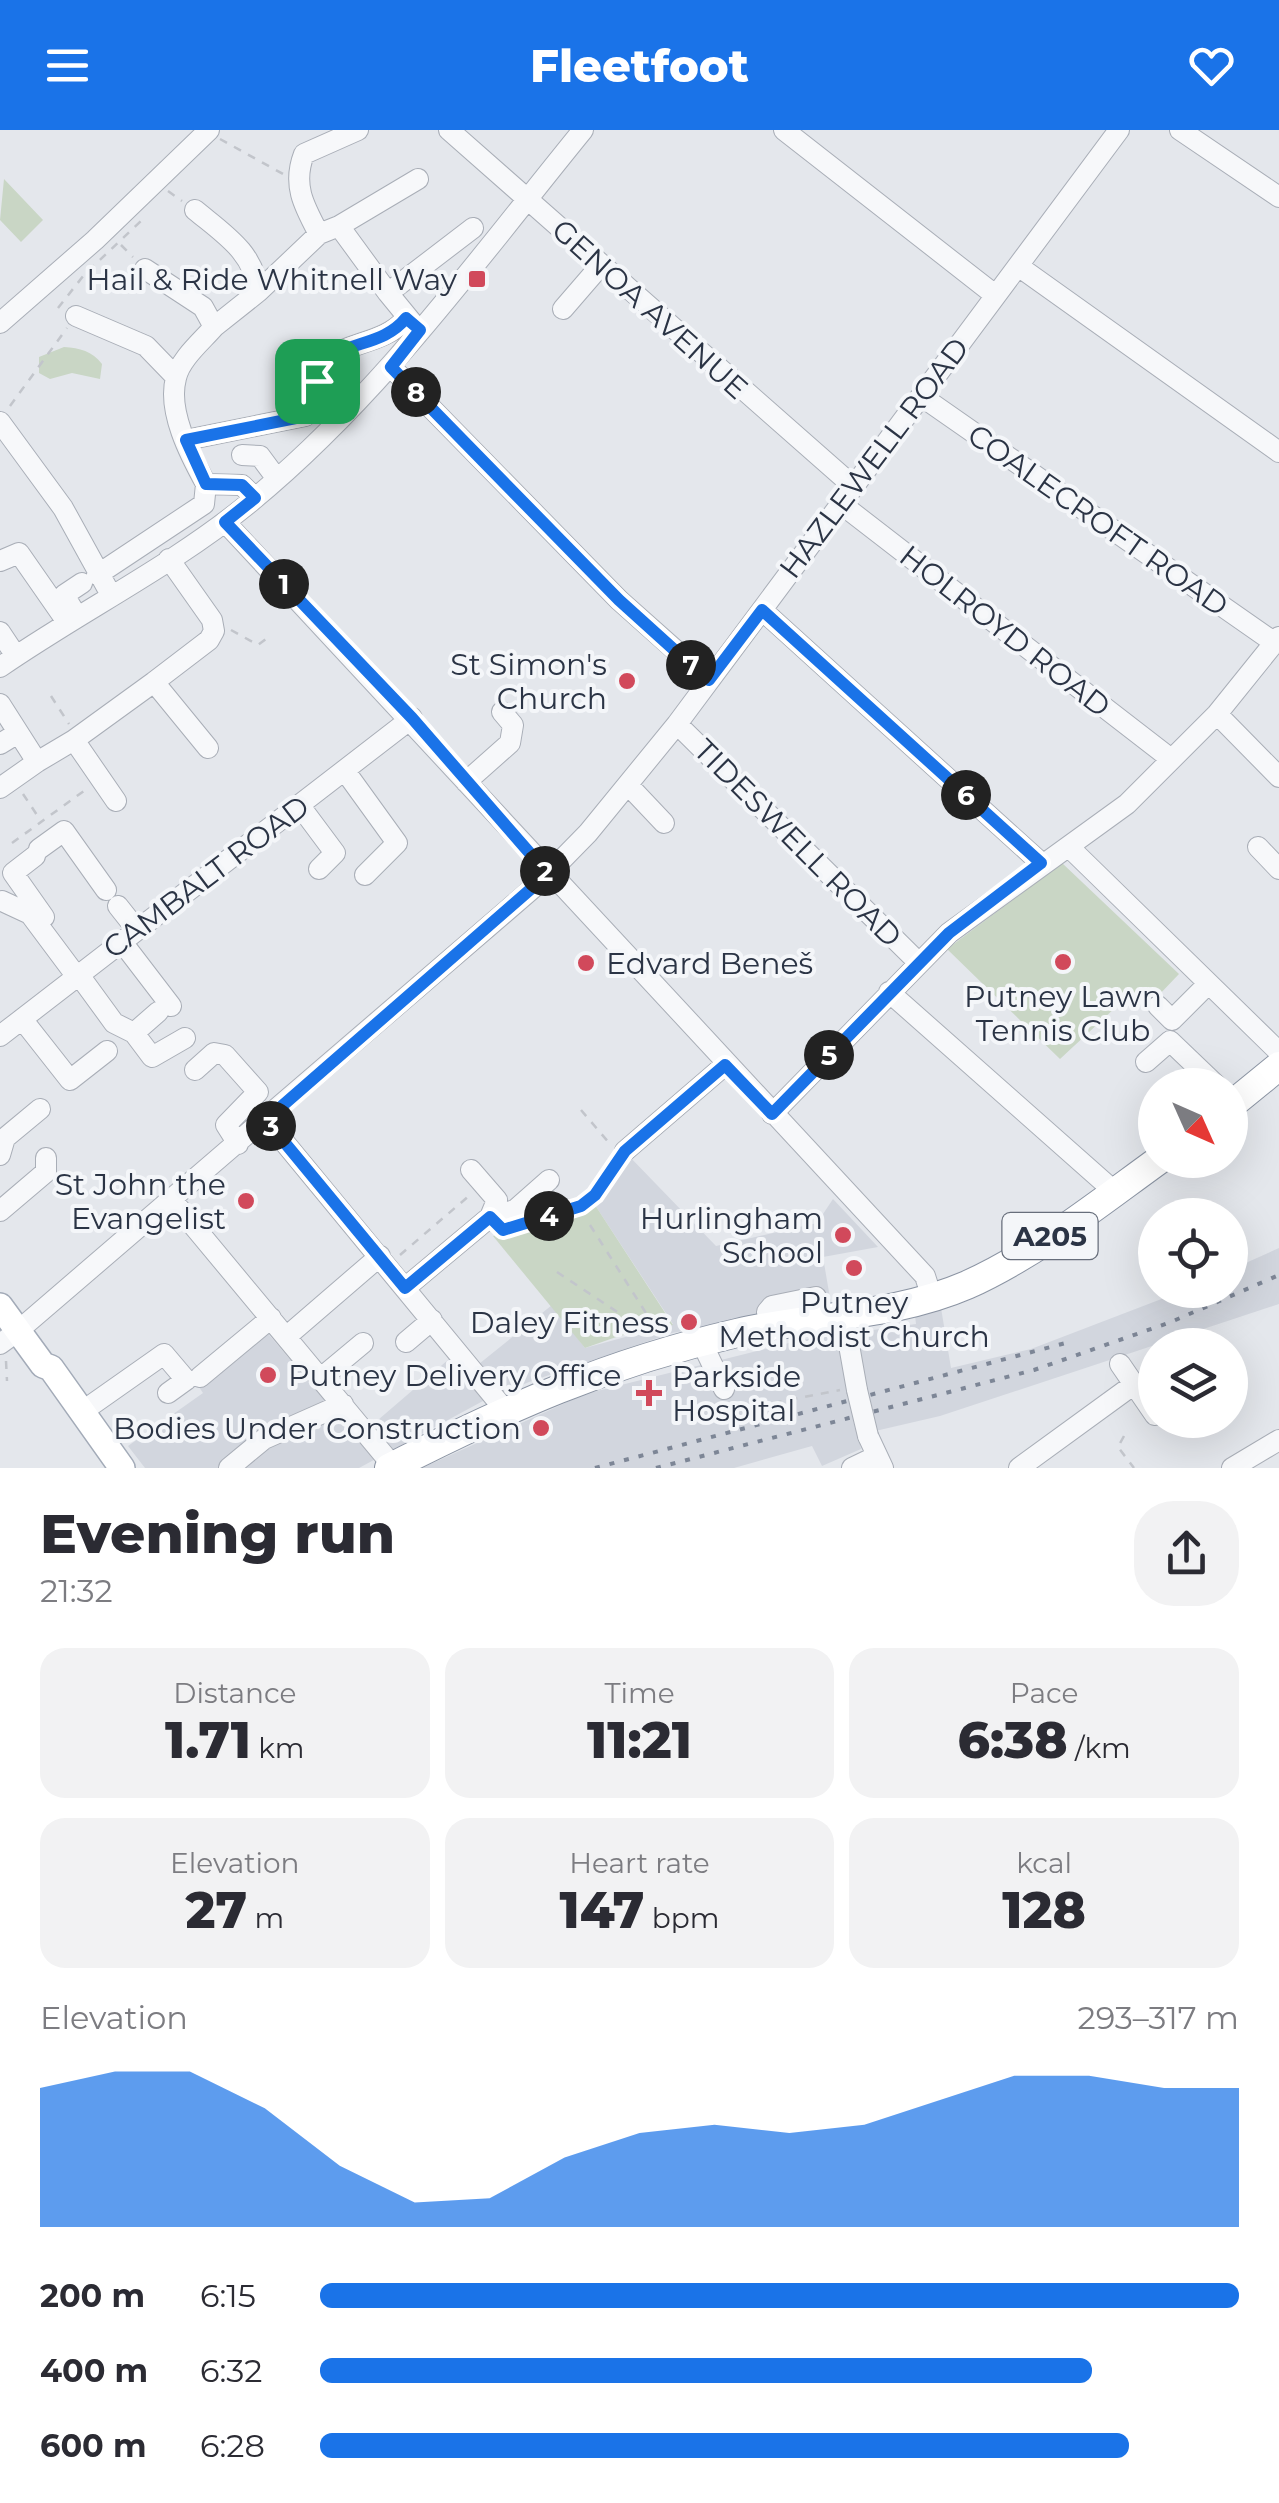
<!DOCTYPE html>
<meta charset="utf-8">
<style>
body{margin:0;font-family:Montserrat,sans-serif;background:#f2f2f3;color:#2b2b33;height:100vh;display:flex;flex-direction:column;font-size:38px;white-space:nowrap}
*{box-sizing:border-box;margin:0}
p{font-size:32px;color:#7c7c81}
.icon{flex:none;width:55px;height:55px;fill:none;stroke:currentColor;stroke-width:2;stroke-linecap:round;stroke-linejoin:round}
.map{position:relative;height:1338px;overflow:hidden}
.drawer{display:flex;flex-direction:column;background:#fff;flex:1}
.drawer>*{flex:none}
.needle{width:65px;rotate:135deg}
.controls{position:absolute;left:1138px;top:938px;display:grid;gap:20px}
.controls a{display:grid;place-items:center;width:110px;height:110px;border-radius:50%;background:#fff;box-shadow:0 10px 40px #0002;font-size:50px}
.pin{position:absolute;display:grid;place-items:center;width:85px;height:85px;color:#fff;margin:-42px;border-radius:20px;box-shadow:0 5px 15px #0006}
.km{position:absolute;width:50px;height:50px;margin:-25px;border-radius:50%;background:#222;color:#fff;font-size:28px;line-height:50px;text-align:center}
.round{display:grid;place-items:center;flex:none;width:105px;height:105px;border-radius:40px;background:#f2f2f3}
.summary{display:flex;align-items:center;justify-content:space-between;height:170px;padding:0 40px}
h1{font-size:55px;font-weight:800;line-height:75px}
.metrics{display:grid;grid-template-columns:repeat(3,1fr);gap:15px;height:170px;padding:10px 40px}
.metrics div{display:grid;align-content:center;border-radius:25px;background:#f2f2f3;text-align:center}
.metrics b{font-size:50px;font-weight:800}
.metrics small{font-size:28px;font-weight:400}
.metrics p{font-size:28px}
.chart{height:280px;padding:20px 40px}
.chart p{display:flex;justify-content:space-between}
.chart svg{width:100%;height:180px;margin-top:10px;fill:#1a73e8;opacity:.7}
ul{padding:0 40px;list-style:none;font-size:32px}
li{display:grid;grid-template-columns:160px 120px 1fr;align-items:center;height:75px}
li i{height:25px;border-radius:12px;background:#1a73e8}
header{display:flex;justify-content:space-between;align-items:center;height:130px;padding:0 40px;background:#1a73e8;color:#fff;font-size:45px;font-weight:800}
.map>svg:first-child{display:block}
</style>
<header><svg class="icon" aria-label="menu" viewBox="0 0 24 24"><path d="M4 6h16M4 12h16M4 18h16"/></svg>Fleetfoot<svg class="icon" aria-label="heart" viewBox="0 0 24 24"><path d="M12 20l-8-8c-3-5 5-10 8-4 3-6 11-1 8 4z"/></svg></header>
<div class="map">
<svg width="1279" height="1338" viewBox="0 0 1279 1338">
<rect width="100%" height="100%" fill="#e4e7ec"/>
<!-- built -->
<path fill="#d2d6de" d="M627,1024L716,1116L817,1093L833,1069L878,1117L823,1127L831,1174L672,1203L529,1252L483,1271L359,1338H145L128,1316L203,1263L197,1254L264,1199L357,1308L449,1229L464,1246L552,1175L585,1218L673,1194L595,1075Z
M1279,1118V1174L940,1286L858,1305L861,1319L822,1336L812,1316L734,1338H422L585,1264L801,1210L916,1194L915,1185L941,1178L951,1238L1031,1219L1185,1160H1230V1140Z"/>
<!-- green -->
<path fill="#c9d6c5" d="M4,49L43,90L21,112L0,90Z
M64,217C80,218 92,221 102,234L100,249L72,243L50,249L39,243V227Z
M1062,733L1179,844L1157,867L1152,863L1141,874L1130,864L1060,929L947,819Z
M595,1075L673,1195L619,1206L585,1218L493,1106Z"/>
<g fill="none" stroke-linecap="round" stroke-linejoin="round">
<!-- minor casing -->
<g stroke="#a9aeb7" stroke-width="22">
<path id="minor" d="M449,0L853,356
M784,0L995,165
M1180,0L1279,67
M195,80C224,104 255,123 258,162L214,197
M339,96L418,49
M319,104L339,96L388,163
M1018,136L1279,322
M145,139L203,177L214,197C202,211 180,229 176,248C167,281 190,325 206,354L242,355L255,368
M258,162L319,104C304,76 292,55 304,24L358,0
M563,179L601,135
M76,186L146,216L176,247
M0,193L95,110L209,0
M415,196L388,163L473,98
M391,237L619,470L709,550
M921,266L1275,513
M0,292L63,378L111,465
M186,310L305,286C320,271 310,240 328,228C353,211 384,213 406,189
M242,325L260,326L277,349
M840,373L1171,629
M225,392L925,1146L932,1168
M169,429L212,490L214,501L209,510L154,552L208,618
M0,431L19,423L67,492
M97,445L204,374L206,354
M762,480L1041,733
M75,483L64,465L82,453
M0,502L16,526
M0,537C81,481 172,436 248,374C379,267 477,130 583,0
M0,574L37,632L0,658
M1217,584L1279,647
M677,594L918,832
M0,614L18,603
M37,632L74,610
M345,641L397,713L365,745
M466,652L510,613L513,595L502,582
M629,656L664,693
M116,671L74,610L154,552
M300,676L335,723L319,739
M1069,717L1279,922
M1258,717L1279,739
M39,719L64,701L106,760
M35,726L13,743L44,787
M2,771L30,784L77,847
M118,776L137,800
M122,812L171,876
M79,845L114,893L134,903L152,927L185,908
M889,862L1115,1062
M1158,876L1172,890L1207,855
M22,889L70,950L107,921
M134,903L158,882
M0,906L412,588
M1146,932L1170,911L1216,955
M195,940L214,923L225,925L258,962L226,995L238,1014
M772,984L949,803L1127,674L1217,584L1279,507
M266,990L504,1279
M625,1021L725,935
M0,1025L5,1008L40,979
M471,1040L497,1070L490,1087
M172,1070L393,1336
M0,1081L46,1042V1028
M405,1158L490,1087L515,1080L549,1050
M844,1187L857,1260
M26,1194L539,753L588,703L677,594L1119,0
M770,1196L767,1182L772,1176L816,1167L825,1189
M286,1207L380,1126
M701,1211L724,1259
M406,1212L432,1190
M0,1214L18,1201
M1120,1234L1155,1285
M200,1247L271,1188
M321,1248L363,1213
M83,1281L164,1224L186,1250L168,1263
M868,1306L883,1338
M229,1338L264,1309L343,1274
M852,1338L877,1326
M1019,1338L1133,1255
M1232,1338L1279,1310"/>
</g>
<!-- major casing -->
<g stroke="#a3abb8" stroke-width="28">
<path id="major" d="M0,1176L43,1235L51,1238L122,1338"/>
</g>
<!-- highway casing -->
<g stroke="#8b94a3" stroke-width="30">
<path id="highway" d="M1230,976L1279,936
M389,1338C507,1278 607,1233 737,1203C814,1185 893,1187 967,1155C1036,1124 1098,1074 1159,1030"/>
</g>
<!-- path -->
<path stroke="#c2c5cb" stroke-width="2.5" stroke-dasharray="8 8" stroke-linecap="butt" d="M220,9L283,44
M168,61L182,71
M121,115L133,127
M58,178L84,145L143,89
M10,276L67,198
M231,500L258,515L266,509
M51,566L69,594
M23,664L41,691
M12,713L88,658
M581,980L610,1014
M526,1093C573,1079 587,1077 616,1035
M590,1095L660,1205
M400,1125L470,1065
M557,1142L640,1197L652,1192
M6,1231L7,1251
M758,1276L840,1260
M1124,1306L1118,1317L1134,1338"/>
<!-- minor -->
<use href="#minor" stroke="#f7f8fa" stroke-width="20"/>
<!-- major -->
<use href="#major" stroke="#fff" stroke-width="25"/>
<!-- highway -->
<use href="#highway" stroke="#fff" stroke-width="28"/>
<!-- rail -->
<path stroke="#7d8696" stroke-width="4" stroke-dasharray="5 10" stroke-linecap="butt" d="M595,1338L1073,1211
M656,1338L1034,1240L1171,1192L1279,1145"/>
<!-- minor-bridge casing -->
<g stroke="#a9aeb7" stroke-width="22" stroke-linecap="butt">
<path id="minor-bridge" d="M857,1260L868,1306"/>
</g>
<!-- minor-bridge -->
<use href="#minor-bridge" stroke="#f7f8fa" stroke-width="20"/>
</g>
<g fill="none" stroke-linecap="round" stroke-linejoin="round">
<!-- route casing -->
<g stroke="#fff" stroke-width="20">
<path id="route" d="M406,188L420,200L391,237L619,470L702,545L709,550L762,480L1041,733L949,803L772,984L725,935L625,1021L595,1065L581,1076L503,1100L490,1087L405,1158L266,990L548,744L412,588L225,392L255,368L242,355L206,354L186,310L306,286C320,271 310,240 328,228C353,211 385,214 406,188Z"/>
</g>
<!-- route -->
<use href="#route" stroke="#1a73e8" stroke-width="12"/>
</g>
<!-- markers -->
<g fill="#d1495b" stroke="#f4f6f9" stroke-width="4">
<rect x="467" y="139" width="20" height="20" rx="5"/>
<circle cx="627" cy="551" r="10"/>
<circle cx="1063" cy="832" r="10"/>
<circle cx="586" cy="833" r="10"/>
<circle cx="246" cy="1071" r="10"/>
<circle cx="843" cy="1105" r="10"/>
<circle cx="854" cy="1138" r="10"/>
<circle cx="689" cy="1192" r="10"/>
<circle cx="268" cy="1245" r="10"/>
<path d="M644 1248h10v10h10v10h-10v10h-10v-10h-10v-10h10z"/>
<circle cx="541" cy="1298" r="10"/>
</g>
<g text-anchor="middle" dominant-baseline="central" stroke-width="8" stroke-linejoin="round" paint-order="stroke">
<!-- shield labels -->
<rect fill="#f4f6f9" stroke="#676e7b" stroke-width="2.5" x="1002.5" y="1083" width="95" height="46" rx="8"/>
<g font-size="28" font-weight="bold" fill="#2b3445">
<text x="1050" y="1106">A205</text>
</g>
<!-- poi labels -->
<g font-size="30" fill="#2b3445" stroke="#f4f6f9" text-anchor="end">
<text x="457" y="149">Hail &amp; Ride Whitnell Way</text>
<text x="607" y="534">St Simon's<tspan x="607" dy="34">Church</tspan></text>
<text x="606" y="833" text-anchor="start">Edvard Beneš</text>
<text x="1063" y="866" text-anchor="middle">Putney Lawn<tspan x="1063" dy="34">Tennis Club</tspan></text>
<text x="226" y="1054">St John the<tspan x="226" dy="34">Evangelist</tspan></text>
<text x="823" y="1088">Hurlingham<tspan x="823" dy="34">School</tspan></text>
<text x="854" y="1172" text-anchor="middle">Putney<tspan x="854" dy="34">Methodist Church</tspan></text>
<text x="669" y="1192">Daley Fitness</text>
<text x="288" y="1245" text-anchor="start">Putney Delivery Office</text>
<text x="672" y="1246" text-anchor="start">Parkside<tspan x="672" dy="34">Hospital</tspan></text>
<text x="521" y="1298">Bodies Under Construction</text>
</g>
<!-- street labels -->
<g font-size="30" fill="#2b3445" stroke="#f4f6f9">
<text transform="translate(650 179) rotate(42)">GENOA AVENUE</text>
<text transform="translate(874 328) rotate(-53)">HAZLEWELL ROAD</text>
<text transform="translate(1098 390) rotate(35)">COALECROFT ROAD</text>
<text transform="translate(1005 501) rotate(38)">HOLROYD ROAD</text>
<text transform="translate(798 713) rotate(45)">TIDESWELL ROAD</text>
<text transform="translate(206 747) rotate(-37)">CAMBALT ROAD</text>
</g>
</g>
</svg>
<div class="controls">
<a><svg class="needle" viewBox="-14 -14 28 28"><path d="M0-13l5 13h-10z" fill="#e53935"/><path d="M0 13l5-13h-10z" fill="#7c7c81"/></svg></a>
<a><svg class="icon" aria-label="locate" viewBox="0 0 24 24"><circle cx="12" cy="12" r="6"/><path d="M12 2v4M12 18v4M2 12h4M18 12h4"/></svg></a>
<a><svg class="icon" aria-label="layers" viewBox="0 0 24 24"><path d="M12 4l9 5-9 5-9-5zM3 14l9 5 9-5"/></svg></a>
</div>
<div class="pin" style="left:317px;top:251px;background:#1e9e55"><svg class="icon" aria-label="arrive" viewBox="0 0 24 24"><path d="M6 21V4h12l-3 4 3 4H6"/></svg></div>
<b class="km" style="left:284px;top:454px">1</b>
<b class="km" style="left:545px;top:741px">2</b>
<b class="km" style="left:271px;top:996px">3</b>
<b class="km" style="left:549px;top:1086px">4</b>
<b class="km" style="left:829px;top:925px">5</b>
<b class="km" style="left:966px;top:665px">6</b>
<b class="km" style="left:691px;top:535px">7</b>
<b class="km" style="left:416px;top:262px">8</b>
</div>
<section class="drawer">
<div class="summary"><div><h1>Evening run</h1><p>21:32</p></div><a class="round"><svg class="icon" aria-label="share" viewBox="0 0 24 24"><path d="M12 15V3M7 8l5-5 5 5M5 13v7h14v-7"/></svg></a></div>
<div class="metrics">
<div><p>Distance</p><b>1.71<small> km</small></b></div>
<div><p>Time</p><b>11:21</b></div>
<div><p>Pace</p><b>6:38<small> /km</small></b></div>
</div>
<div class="metrics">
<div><p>Elevation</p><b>27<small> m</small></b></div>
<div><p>Heart rate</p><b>147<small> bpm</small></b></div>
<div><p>kcal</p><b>128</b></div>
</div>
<div class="chart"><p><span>Elevation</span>293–317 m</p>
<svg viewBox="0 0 160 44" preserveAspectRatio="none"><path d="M0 44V10L10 6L20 6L30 15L40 29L50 38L60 37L70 27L80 21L90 19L100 21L110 19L120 13L130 7L140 7L150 10L160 10V44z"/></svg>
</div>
<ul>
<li><b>200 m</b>6:15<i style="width:100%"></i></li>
<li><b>400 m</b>6:32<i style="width:84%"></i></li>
<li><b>600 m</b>6:28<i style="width:88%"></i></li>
</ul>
</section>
